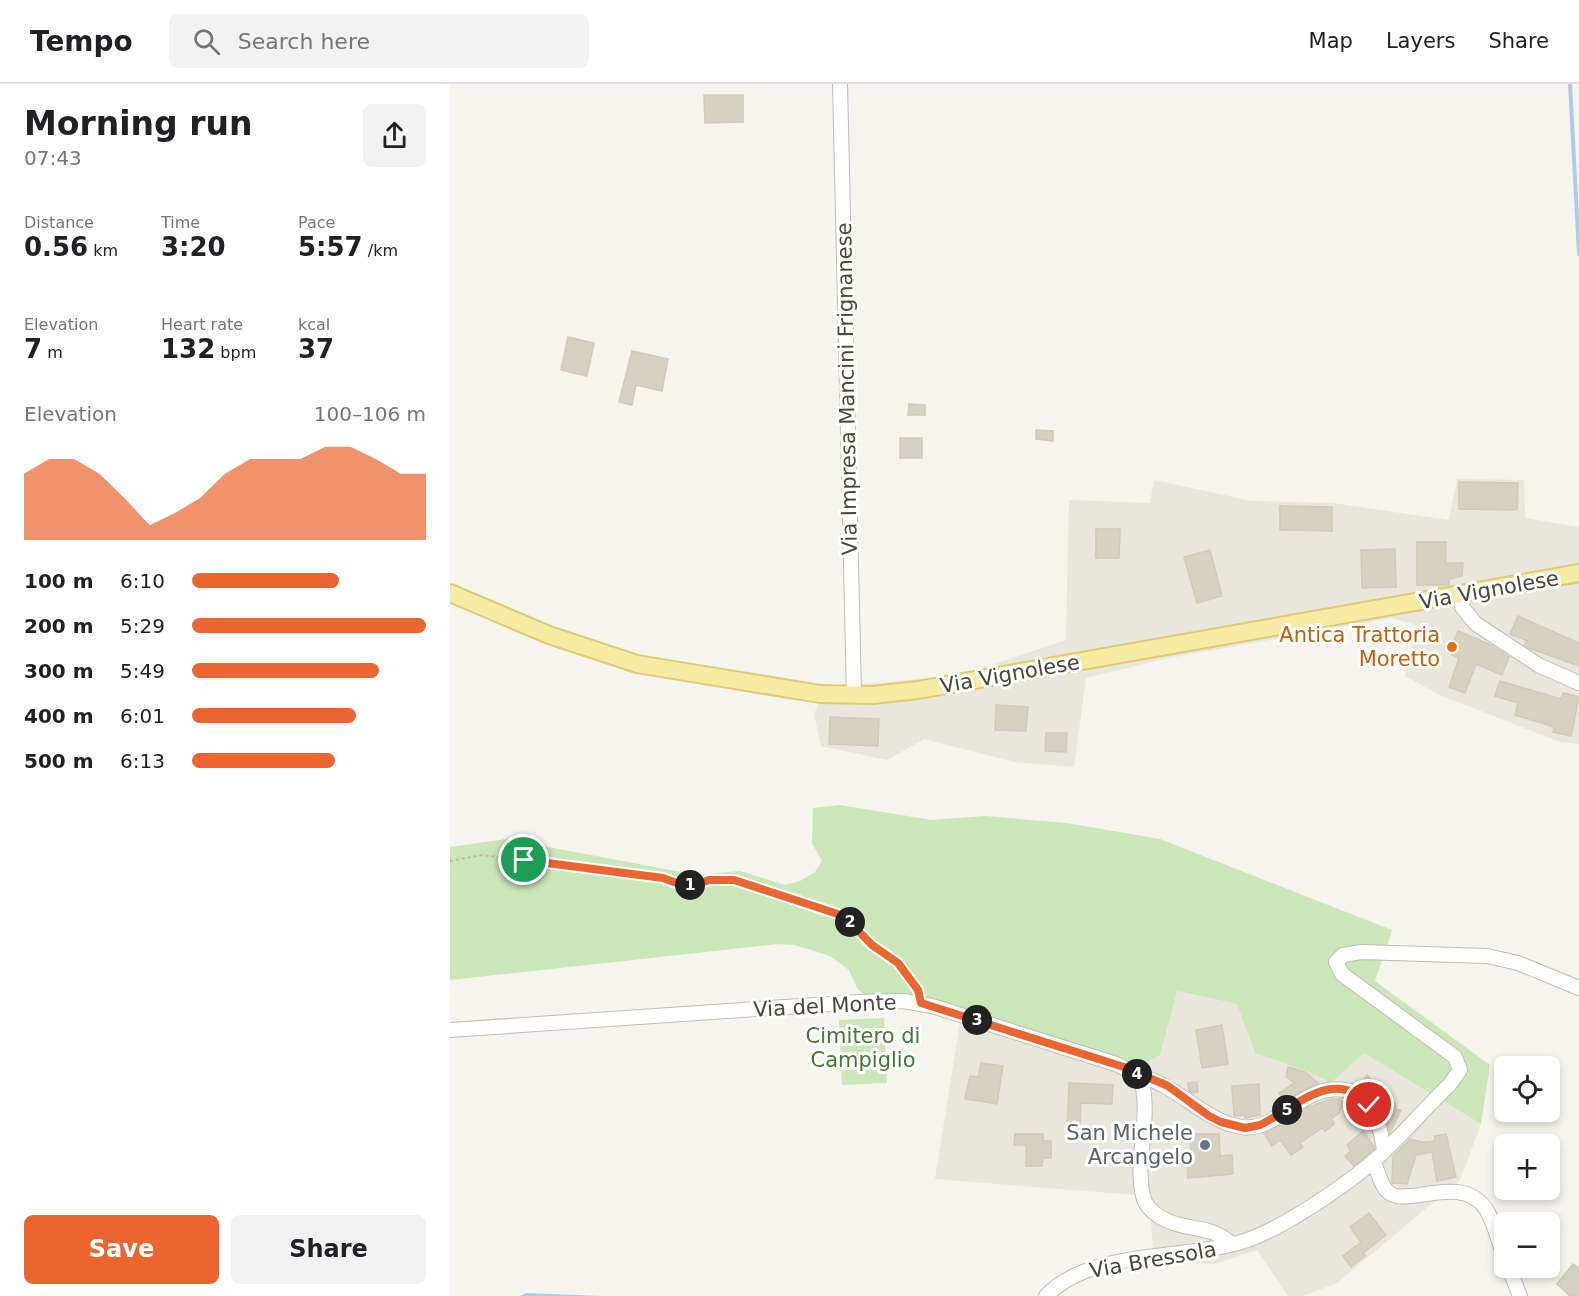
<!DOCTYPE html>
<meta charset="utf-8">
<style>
body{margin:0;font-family:"DejaVu Sans",sans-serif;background:#f2f2f2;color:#202124;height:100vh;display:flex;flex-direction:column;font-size:22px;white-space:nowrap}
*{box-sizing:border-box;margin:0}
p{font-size:20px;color:#757577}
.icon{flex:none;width:33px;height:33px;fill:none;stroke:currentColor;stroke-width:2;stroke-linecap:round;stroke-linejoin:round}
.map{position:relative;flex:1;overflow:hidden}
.panel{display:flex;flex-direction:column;background:#fff;width:450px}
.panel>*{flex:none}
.fabs{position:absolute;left:1044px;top:972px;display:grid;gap:12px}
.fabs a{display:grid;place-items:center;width:66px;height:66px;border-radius:9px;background:#fff;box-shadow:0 3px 9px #0003;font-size:30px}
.pin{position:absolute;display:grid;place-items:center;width:51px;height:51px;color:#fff;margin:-26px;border:3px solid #fff;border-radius:50%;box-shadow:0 2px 6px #0007}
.km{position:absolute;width:30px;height:30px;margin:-15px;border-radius:50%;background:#222;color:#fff;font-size:16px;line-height:30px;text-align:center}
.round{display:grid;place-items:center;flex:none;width:63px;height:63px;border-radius:9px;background:#f2f2f2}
.head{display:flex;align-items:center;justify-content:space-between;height:102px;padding:0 24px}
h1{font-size:33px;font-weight:800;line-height:45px}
.stats{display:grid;grid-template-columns:repeat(3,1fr);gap:9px;height:102px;padding:6px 24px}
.stats div{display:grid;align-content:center}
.stats b{font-size:26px;font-weight:800}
.stats small{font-size:16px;font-weight:400}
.stats p{font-size:16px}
.chart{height:168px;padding:12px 24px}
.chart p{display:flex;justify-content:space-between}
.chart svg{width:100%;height:108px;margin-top:6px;fill:#ea652f;opacity:.7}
.button{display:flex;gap:12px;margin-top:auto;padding:12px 24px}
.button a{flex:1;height:69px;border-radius:9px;background:#ea652f;color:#fff;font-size:24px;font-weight:800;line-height:69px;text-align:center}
.button a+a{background:#f2f2f2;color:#202124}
ul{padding:0 24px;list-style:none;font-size:20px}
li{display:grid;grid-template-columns:96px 72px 1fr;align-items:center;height:45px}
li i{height:15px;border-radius:8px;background:#ea652f}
header{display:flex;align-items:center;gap:36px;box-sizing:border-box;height:84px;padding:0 30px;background:#fff;border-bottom:2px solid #e0e0e0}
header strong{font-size:28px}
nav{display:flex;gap:33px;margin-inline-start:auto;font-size:21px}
.search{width:420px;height:54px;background:#f2f2f2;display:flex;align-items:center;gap:15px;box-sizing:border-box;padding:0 21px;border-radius:9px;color:#757577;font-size:22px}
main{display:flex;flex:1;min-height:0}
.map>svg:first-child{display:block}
</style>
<header>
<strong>Tempo</strong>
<div class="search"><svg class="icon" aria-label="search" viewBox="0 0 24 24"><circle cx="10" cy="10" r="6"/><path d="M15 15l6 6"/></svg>Search here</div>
<nav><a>Map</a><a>Layers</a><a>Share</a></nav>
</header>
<main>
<section class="panel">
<div class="head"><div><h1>Morning run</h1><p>07:43</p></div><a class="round"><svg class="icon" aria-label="share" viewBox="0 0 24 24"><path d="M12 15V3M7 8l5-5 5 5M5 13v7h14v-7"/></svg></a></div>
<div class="stats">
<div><p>Distance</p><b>0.56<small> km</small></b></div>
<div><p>Time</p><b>3:20</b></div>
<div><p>Pace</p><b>5:57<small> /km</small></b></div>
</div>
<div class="stats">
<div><p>Elevation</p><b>7<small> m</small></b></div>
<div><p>Heart rate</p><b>132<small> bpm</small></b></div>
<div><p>kcal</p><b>37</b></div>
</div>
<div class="chart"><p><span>Elevation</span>100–106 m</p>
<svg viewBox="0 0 160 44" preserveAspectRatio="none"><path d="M0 44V17L10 11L20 11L30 17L40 27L50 38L60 33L70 27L80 17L90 11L100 11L110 11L120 6L130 6L140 11L150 17L160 17V44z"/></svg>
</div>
<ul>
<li><b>100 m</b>6:10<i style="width:63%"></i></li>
<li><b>200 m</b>5:29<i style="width:100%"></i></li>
<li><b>300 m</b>5:49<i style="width:80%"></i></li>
<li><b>400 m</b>6:01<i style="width:70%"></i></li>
<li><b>500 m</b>6:13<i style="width:61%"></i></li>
</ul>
<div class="button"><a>Save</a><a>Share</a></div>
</section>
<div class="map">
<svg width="1129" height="1212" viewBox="0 0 1129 1212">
<rect width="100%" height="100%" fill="#f5f4ed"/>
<!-- residential -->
<path fill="#e9e6db" d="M1007,395L1074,396L1075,434L1129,443V660L1110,658L990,611L955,592L966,541L942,534L714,575L636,594L624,683L565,678L474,655L437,676L371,662L364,630L375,604L511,591L616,556L619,416L700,419L704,396L802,417L882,419L999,436Z
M726,907L787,920L805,969L862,989L881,999L914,969L1031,1040L1010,1096L887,1199L853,1212H838L807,1166L764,1180L704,1177L699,1112L485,1095L512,926L710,971Z"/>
<!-- green -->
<path fill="#cbe6b9" d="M390,721L482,736L535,732L616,739L710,755L942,846L925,897L1040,981L1031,1040L914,969L881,999L862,989L805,969L787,920L727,907L710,971L689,983L471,913L416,912L407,904L399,886L380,872L345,861L328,860L0,896V763L56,755L247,791L290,787L335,801L350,797L365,788L372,777L362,759L363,724Z
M434,934L437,999L392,1001L389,936Z"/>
<!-- water -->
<path fill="#afcbec" d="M76,1209L151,1212H70Z"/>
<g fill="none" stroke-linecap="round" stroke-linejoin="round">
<!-- stream -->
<path stroke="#afcbec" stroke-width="4" d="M1120,0L1129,170"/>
</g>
<!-- building -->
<path fill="#d6d1c3" stroke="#d0cab6" stroke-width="1.5" d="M254,11H293V38L255,39Z
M118,253L144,259L137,292L111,286Z
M182,267L218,275L212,307L186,301L182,321L169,318Z
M459,320L475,321V331H458Z
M586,346L603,347V357L586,355Z
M450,354H472V374H450Z
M1009,398L1068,399L1067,426L1009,425Z
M830,422L882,423V447L830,446Z
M646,445H670L669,474H646Z
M967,458H996V479H1013L1012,492L999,495V501H967Z
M945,465L946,503L912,504L911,466Z
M760,466L772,512L747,519L734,473Z
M1068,532L1129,559V582L1079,564L1074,561L1078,557L1060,550Z
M1008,547L1041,561L1059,573L1052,591L1026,580L1015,609L999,603L1009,574L999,569Z
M1050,597L1111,615L1113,609L1129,613L1121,652L1103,648L1104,643L1065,631L1068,619L1045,612Z
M546,621L578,623L576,647L545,646Z
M380,633L429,635L428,662L379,660Z
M596,649H617L616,668L595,667Z
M772,941L778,980L752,984L746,946Z
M531,979L553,982L547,1020L515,1015L520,992L528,993Z
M838,983L855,988L868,999L835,1017L829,1009L845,999L836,993Z
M917,991L945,1020L946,1026H951L940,1049L935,1027L920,1008L910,1001Z
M747,998L748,1008L742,1009L739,1007L738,999Z
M619,999L663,1001L662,1020L631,1019L630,1046L617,1045Z
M809,1000L810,1031L795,1034V1031L784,1032L782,1002Z
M881,1015H890L893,1020L888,1030L881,1035L884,1040L875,1047L872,1044L850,1059L853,1063L841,1071L830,1056L822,1062L814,1049L857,1024Z
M635,1043L651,1045L650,1058L634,1057Z
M913,1047L925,1064L904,1082L895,1072L901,1067L897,1061Z
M565,1050H593V1057H601V1074H593L592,1082H576V1061H564Z
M740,1050H769L770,1072L782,1071L783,1090L738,1094L737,1079H741Z
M996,1050L1006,1093L987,1097L982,1068L966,1071L957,1100L942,1099L943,1072L960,1055L972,1058L985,1057L984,1052Z
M919,1129L936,1151L913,1169L915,1172L901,1183L893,1172L911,1158L900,1143Z
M1123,1180L1129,1184V1212H1120L1107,1200Z"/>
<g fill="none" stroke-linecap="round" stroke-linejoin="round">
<!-- minor casing -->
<g stroke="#c0bdb0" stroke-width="16">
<path id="minor" d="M390,0L404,611
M1010,511L1012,523L1026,540L1090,582L1129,599
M0,946L409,918L453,917L482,922L666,980L690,992C703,1033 684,1073 693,1112C695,1121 702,1128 710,1133C734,1148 759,1139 782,1160
M690,992C729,1002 752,1036 791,1043C828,1049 851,999 895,1006C925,1010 930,1042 934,1066
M923,1077C928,1086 930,1100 937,1107C955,1126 1010,1087 1036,1125C1044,1138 1049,1158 1054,1172
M1059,1184L1070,1212
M596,1212C644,1162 742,1178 803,1154C838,1140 890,1105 919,1081C948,1057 973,1026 1000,1000L1010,986L1005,973L892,890L886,878L893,871L911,868L1037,872L1068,879L1129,904"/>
</g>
<!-- major casing -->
<g stroke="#dccb74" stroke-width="20">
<path id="major" d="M0,509L99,551L187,580L370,610L423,611L468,606L1129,489"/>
</g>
<!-- path -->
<path stroke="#c1baa2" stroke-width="2" stroke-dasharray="3 3" stroke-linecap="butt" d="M0,777L32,771L213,794L232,801H246L259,796H284L394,832L422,861L449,879L468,906"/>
<!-- minor -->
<use href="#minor" stroke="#fff" stroke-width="14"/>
<!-- major -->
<use href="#major" stroke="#f7eba4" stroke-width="16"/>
</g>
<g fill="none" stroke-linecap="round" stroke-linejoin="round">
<!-- route casing -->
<g stroke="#fff" stroke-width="12">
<path id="route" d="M74,776L213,794L232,801H246L259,796H284L394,832L422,861L448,879L468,906L471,919L674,983L718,1002L759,1032L771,1038L795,1044L810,1041C844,1025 884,981 919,1021"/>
</g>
<!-- route -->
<use href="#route" stroke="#ea652f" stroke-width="8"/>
</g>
<!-- markers -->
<circle fill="#e8710a" stroke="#fff" stroke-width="2" cx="1002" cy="563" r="6"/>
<circle fill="#6b7280" stroke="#fff" stroke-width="2" cx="755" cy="1061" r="6"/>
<g text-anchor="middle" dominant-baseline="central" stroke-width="6" stroke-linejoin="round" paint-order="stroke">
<!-- street labels -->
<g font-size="21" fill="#49463a" stroke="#fff">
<text transform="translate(397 305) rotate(-91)">Via Impresa Mancini Frignanese</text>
<text transform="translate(1039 506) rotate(-10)">Via Vignolese</text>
<text transform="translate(560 590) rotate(-10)">Via Vignolese</text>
<text transform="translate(375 922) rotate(-3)">Via del Monte</text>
<text transform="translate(703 1176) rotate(-10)">Via Bressola</text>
</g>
<!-- food labels -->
<g font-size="21" fill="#c56008" stroke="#fff" text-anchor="end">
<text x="990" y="551">Antica Trattoria<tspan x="990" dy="24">Moretto</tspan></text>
</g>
<!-- park labels -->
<g font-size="21" fill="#427831" stroke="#fff">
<text x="413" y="952">Cimitero di<tspan x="413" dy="24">Campiglio</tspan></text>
</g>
<!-- worship labels -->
<g font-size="21" fill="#5b616d" stroke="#fff" text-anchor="end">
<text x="743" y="1049">San Michele<tspan x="743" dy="24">Arcangelo</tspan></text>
</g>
</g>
</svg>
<div class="fabs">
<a><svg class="icon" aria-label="locate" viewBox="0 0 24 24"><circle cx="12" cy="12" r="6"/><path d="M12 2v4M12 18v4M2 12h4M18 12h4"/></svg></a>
<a>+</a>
<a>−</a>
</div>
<div class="pin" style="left:74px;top:776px;background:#1e9e55"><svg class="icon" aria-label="arrive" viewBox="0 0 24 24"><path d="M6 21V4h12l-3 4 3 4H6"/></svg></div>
<div class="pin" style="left:919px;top:1021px;background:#d93025"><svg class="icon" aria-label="check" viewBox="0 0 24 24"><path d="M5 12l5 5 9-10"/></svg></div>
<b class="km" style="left:240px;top:801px">1</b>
<b class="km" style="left:400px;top:838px">2</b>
<b class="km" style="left:527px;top:936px">3</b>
<b class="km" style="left:687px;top:990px">4</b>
<b class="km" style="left:837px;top:1026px">5</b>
</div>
</main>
